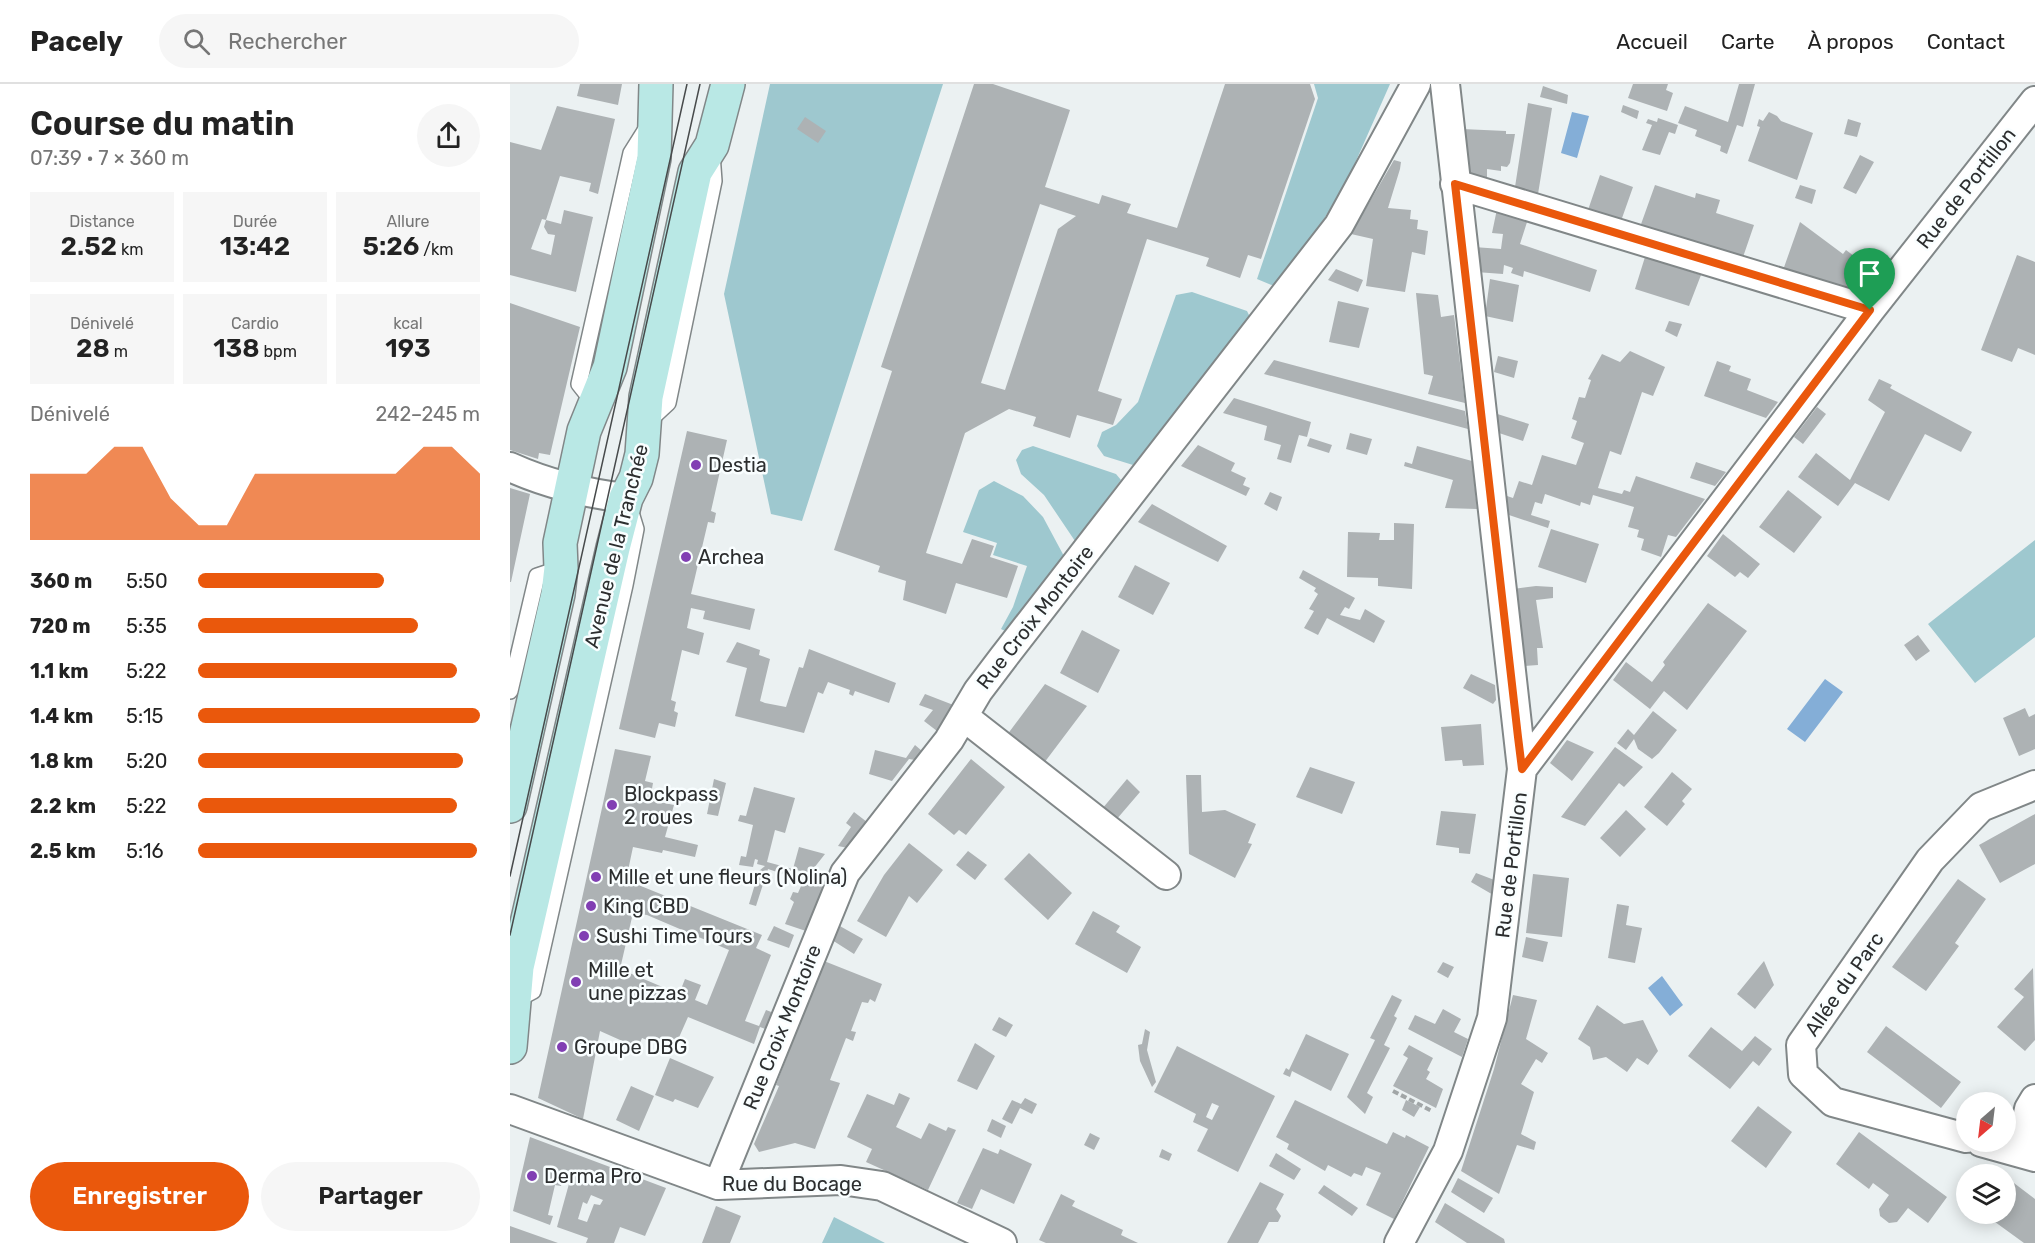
<!DOCTYPE html>
<html lang="fr">
<meta charset="utf-8">
<style>
body{margin:0;font-family:Rubik,sans-serif;background:#f6f6f6;color:#222;height:100vh;display:flex;flex-direction:column;font-size:22px;white-space:nowrap}
*{box-sizing:border-box;margin:0}
p{font-size:20px;color:#767676}
.icon{flex:none;width:33px;height:33px;fill:none;stroke:currentColor;stroke-width:2;stroke-linecap:round;stroke-linejoin:round}
.map{position:relative;flex:1;overflow:hidden}
.side{display:flex;flex-direction:column;background:#fff;width:510px}
.side>*{flex:none}
.needle{width:39px;rotate:208deg}
.tools{position:absolute;left:1446px;top:1008px;display:grid;gap:12px}
.tools a{display:grid;place-items:center;width:60px;height:60px;border-radius:50%;background:#fff;box-shadow:0 3px 15px #0003;font-size:30px}
.pin{position:absolute;display:grid;place-items:center;width:51px;height:51px;color:#fff;margin:-62px -26px;border-radius:50% 50% 50% 0;rotate:-45deg;box-shadow:0 0 6px #0007}
.pin .icon{rotate:45deg}
.round{display:grid;place-items:center;flex:none;width:63px;height:63px;border-radius:32px;background:#f6f6f6}
.overview{display:flex;align-items:center;justify-content:space-between;height:102px;padding:0 30px}
h1{font-size:33px;font-weight:600;line-height:45px}
.metrics{display:grid;grid-template-columns:repeat(3,1fr);gap:9px;height:102px;padding:6px 30px}
.metrics div{display:grid;align-content:center;border-radius:0px;background:#f6f6f6;text-align:center}
.metrics b{font-size:26px;font-weight:600}
.metrics small{font-size:16px;font-weight:400}
.metrics p{font-size:16px}
.chart{height:168px;padding:12px 30px}
.chart p{display:flex;justify-content:space-between}
.chart svg{width:100%;height:108px;margin-top:6px;fill:#ea580c;opacity:.7}
.button{display:flex;gap:12px;margin-top:auto;padding:12px 30px}
.button a{flex:1;height:69px;border-radius:36px;background:#ea580c;color:#fff;font-size:24px;font-weight:600;line-height:69px;text-align:center}
.button a+a{background:#f6f6f6;color:#222}
ul{padding:0 30px;list-style:none;font-size:20px}
li{display:grid;grid-template-columns:96px 72px 1fr;align-items:center;height:45px}
li i{height:15px;border-radius:8px;background:#ea580c}
header{display:flex;align-items:center;gap:36px;box-sizing:border-box;height:84px;padding:0 30px;background:#fff;border-bottom:2px solid #e0e0e0}
header strong{font-size:28px}
nav{display:flex;gap:33px;margin-inline-start:auto;font-size:21px}
.search{width:420px;height:54px;background:#f6f6f6;display:flex;align-items:center;gap:15px;box-sizing:border-box;padding:0 21px;border-radius:33px;color:#767676;font-size:22px}
main{display:flex;flex:1;min-height:0}
.map>svg:first-child{display:block}
</style>
<header>
<strong>Pacely</strong>
<div class="search"><svg class="icon" aria-label="search" viewBox="0 0 24 24"><circle cx="10" cy="10" r="6"/><path d="M15 15l6 6"/></svg>Rechercher</div>
<nav><a>Accueil</a><a>Carte</a><a>À propos</a><a>Contact</a></nav>
</header>
<main>
<section class="side">
<div class="overview"><div><h1>Course du matin</h1><p>07:39 · 7 × 360 m</p></div><a class="round"><svg class="icon" aria-label="share" viewBox="0 0 24 24"><path d="M12 15V3M7 8l5-5 5 5M5 13v7h14v-7"/></svg></a></div>
<div class="metrics">
<div><p>Distance</p><b>2.52<small> km</small></b></div>
<div><p>Durée</p><b>13:42</b></div>
<div><p>Allure</p><b>5:26<small> /km</small></b></div>
</div>
<div class="metrics">
<div><p>Dénivelé</p><b>28<small> m</small></b></div>
<div><p>Cardio</p><b>138<small> bpm</small></b></div>
<div><p>kcal</p><b>193</b></div>
</div>
<div class="chart"><p><span>Dénivelé</span>242–245 m</p>
<svg viewBox="0 0 160 44" preserveAspectRatio="none"><path d="M0 44V17L10 17L20 17L30 6L40 6L50 27L60 38L70 38L80 17L90 17L100 17L110 17L120 17L130 17L140 6L150 6L160 17V44z"/></svg>
</div>
<ul>
<li><b>360 m</b>5:50<i style="width:66%"></i></li>
<li><b>720 m</b>5:35<i style="width:78%"></i></li>
<li><b>1.1 km</b>5:22<i style="width:92%"></i></li>
<li><b>1.4 km</b>5:15<i style="width:100%"></i></li>
<li><b>1.8 km</b>5:20<i style="width:94%"></i></li>
<li><b>2.2 km</b>5:22<i style="width:92%"></i></li>
<li><b>2.5 km</b>5:16<i style="width:99%"></i></li>
</ul>
<div class="button"><a>Enregistrer</a><a>Partager</a></div>
</section>
<div class="map">
<svg width="1525" height="1159" viewBox="0 0 1525 1159">
<rect width="100%" height="100%" fill="#ebf1f2"/>
<!-- green -->
<path fill="#9ec8cf" d="M260,0H433L292,437L261,430L214,210Z
M804,0H880L838,95L814,135L764,202L747,195L808,14Z
M682,208L737,227L740,233L623,381L594,372L587,362L592,348L606,341L628,318L666,211Z
M523,362L606,390L611,396L565,457L534,411L511,390L506,376L512,366Z
M484,397L513,412L533,433L555,474L495,547L491,545L503,523L517,482L483,471L487,459L453,448L469,406Z
M1525,456V553L1465,599L1418,540Z
M324,1133L375,1159H312Z"/>
<!-- water -->
<path fill="#84aed7" d="M1062,28L1079,32L1067,74L1051,69Z
M1315,595L1333,608L1295,658L1277,645Z
M1152,892L1173,921L1160,932L1138,904Z"/>
<!-- building -->
<path fill="#adb2b4" fill-rule="evenodd" d="M70,0H112L108,21L67,12Z
M464,0H483L560,26L535,103L589,120L592,111L621,120L617,129L667,144L715,0H800L805,15L751,175L738,171L730,194L696,182L699,174L637,155L588,307L612,315L603,341L567,331L560,354L523,342L526,333L499,325L455,349L416,469L452,480L462,455L484,462L480,473L508,482L497,514L446,499L436,530L393,516L396,497L368,488L370,482L324,466L382,287L371,283ZM530,120L566,132L548,145L495,306L471,299Z
M1123,0H1158L1156,6L1163,9L1157,27L1118,14Z
M1229,0H1245L1233,43L1227,41L1217,70L1210,67L1211,62L1185,52L1187,46L1168,39L1175,22L1218,38Z
M1033,2L1058,11L1057,20L1030,13Z
M1018,19L1042,24L1028,110L1005,103Z
M1113,21L1129,27L1127,35L1111,28Z
M47,22L105,35L88,110L79,107L81,99L50,92L36,136L51,140L54,126L83,133L66,208L0,191V58L31,66ZM32,135L36,136L34,143L38,150L45,151L41,171L21,165Z
M1259,28L1267,32L1271,37L1303,49L1287,96L1238,77L1250,43L1247,42L1249,35L1253,37Z
M295,33L316,47L308,59L287,45Z
M1148,34L1168,41L1165,50L1159,48L1150,71L1132,66L1142,41L1136,39L1138,35L1147,38Z
M1338,35L1351,39L1347,53L1334,50Z
M952,45L996,47V50H1005L1000,79L997,83L991,82V87L977,85V94L960,89L956,81Z
M1350,71L1364,78L1346,110L1333,104Z
M884,76L891,78L890,85L878,124L901,126L900,135L908,136L907,145L918,147L915,171L902,168L895,208L856,202L863,155L841,150Z
M1090,91L1123,103L1111,137L1078,126Z
M1145,101L1185,114L1186,109L1210,116L1206,129L1244,141L1232,176L1130,143Z
M1290,101L1306,106L1302,120L1285,114Z
M987,125L1018,135L1010,160L1087,186L1080,208L1014,187L1013,193L1001,189L1003,184L994,181L993,190L966,188L964,163L991,165L993,150L982,149Z
M1290,138L1333,170L1336,166L1356,181L1338,206L1272,189Z
M1507,171L1525,178V271L1508,264L1502,278L1471,266Z
M1135,173L1191,191L1179,222L1125,205Z
M826,185L853,196L848,208L818,196Z
M980,195L1009,201L1003,238L975,232Z
M906,209L928,211L931,233L944,231L955,319L918,310L923,292L914,290Z
M828,217L859,224L849,264L819,258Z
M0,219L70,243L40,371L29,369L28,375L0,366Z
M1159,237L1172,240L1167,253L1155,247Z
M1120,267L1155,283L1143,312L1132,308L1111,371L1100,367L1088,404L1112,410L1114,406L1120,408L1126,392L1195,415L1166,453L1158,451L1151,473L1131,466L1134,455L1127,453L1129,446L1118,443L1124,423L1083,411L1080,421L1071,418L1070,422L1035,410L1032,420L1025,418L1021,431L1040,437L1038,444L993,429L991,410L1003,414L1009,397L1022,401L1032,371L1066,381L1074,359L1061,354L1067,337L1062,335L1069,313L1075,314L1081,296L1078,295L1092,270L1110,278Z
M988,272L1008,277L1004,294L984,288Z
M764,276L955,327L958,345L754,290Z
M1207,277L1221,282L1219,287L1241,295L1237,306L1268,318L1256,334L1194,312Z
M1369,295L1382,301L1380,304L1462,348L1451,368L1415,350L1379,417L1345,399L1328,422L1288,393L1306,369L1340,396L1375,328L1358,316Z
M724,314L801,338L797,353L789,351L781,379L767,375L771,361L754,356L757,342L713,329Z
M1307,323L1316,330L1293,360L1284,353Z
M981,328L1019,340L1013,357L983,347Z
M177,347L217,356L201,427L206,429L204,439L198,438L181,510L245,525L240,546L193,535L195,527L181,524L177,544L194,549L189,571L172,566L161,616L166,618L164,627L168,629L165,643L149,639L145,654L109,645Z
M840,349L862,355L857,371L836,365Z
M800,354L822,361L819,369L797,362Z
M688,361L725,379L721,387L736,394L733,401L740,404L736,412L671,382Z
M907,362L962,377L967,425L935,424L943,396L894,382L895,378L902,380Z
M1186,378L1216,388L1205,402L1180,394Z
M0,404L20,410L1,498H0Z
M1278,406L1312,433L1284,469L1249,443Z
M760,408L772,413L767,427L754,420Z
M642,420L717,462L708,478L628,438Z
M884,439L904,440L902,505L868,502V494L837,493L838,448L870,449L869,456H884Z
M1041,445L1089,460L1076,499L1028,483Z
M1213,450L1250,480L1238,494L1230,488L1225,493L1197,472Z
M625,481L660,499L643,531L608,513Z
M793,486L845,514L839,525L835,523L830,531L850,536L855,525L875,537L864,559L817,534L808,551L794,544L804,527L799,525L808,510L804,507L806,504L789,494Z
M1026,502L1043,503V514L1026,516L1033,564H1027L1028,581L1013,582L1003,505Z
M1198,519L1237,547L1177,626L1154,607L1140,625L1103,596L1116,578L1142,598L1155,581L1153,578Z
M572,546L610,566L588,609L550,589Z
M1408,551L1420,567L1406,577L1394,561Z
M227,558L250,566L249,571L260,575L250,617L255,619L276,623L289,583L293,584L299,565L386,599L379,619L345,607L343,612L339,610L340,606L318,598L313,610L308,608L294,649L225,632L237,584L216,578Z
M961,590L985,601L986,616L983,620L953,604Z
M535,600L577,622L534,679L497,651Z
M415,610L446,622L427,647L414,637L423,626L409,621Z
M1515,624L1519,633L1525,630V665L1509,672L1493,634Z
M1143,627L1167,646L1149,669L1142,675L1128,665L1124,655L1116,666L1107,659L1118,645L1124,651Z
M971,640L974,681L953,682L952,676L935,677L931,643Z
M1057,656L1084,668L1062,697L1040,679Z
M405,661L412,667L405,676L399,675L382,697L359,690L365,666L396,674Z
M1105,663L1133,683L1114,703L1109,699L1075,742L1051,733Z
M105,665L141,672L135,697L143,699L140,716L164,721L155,753L188,761L185,773L153,766L152,769L123,763L116,796L252,851L246,864L261,871L235,937L249,942L256,926L264,929L258,946L250,943L244,960L178,933L163,967L132,954L128,964L90,947L73,1035L28,1014ZM123,829L137,831L219,866L197,921L185,916L191,901L175,895L169,910L110,885Z
M461,675L495,703L456,751L449,746L444,751L418,730Z
M800,683L845,698L832,730L786,713Z
M1162,688L1182,705L1172,717L1175,720L1157,742L1134,723Z
M676,691H691L692,728L715,726L746,740L738,759L742,760L725,794L679,770Z
M204,695L216,699L208,732L197,730Z
M617,695L630,708L606,736L592,725Z
M244,703L285,714L275,749L265,746L257,778L283,785L289,763L315,770L300,789L286,786L285,794L258,785L246,822L239,820L249,787L255,782L247,780L248,776L245,775L243,783L229,781L231,772L236,773L243,741L228,737L230,731L236,732Z
M1116,726L1136,745L1110,773L1090,754Z
M931,727L966,730L960,770L949,769V764L926,761Z
M344,728L357,738L338,764L328,762L341,743L336,739Z
M1525,730V780L1490,799L1469,761Z
M399,759L433,786L407,819L399,812L376,853L347,837L374,791Z
M458,767L477,781L465,796L446,781Z
M519,769L562,809L538,836L494,795Z
M966,789L987,797L985,812L961,798Z
M1023,790L1059,794L1052,853L1016,849Z
M294,795L313,802L296,847L275,840L284,818L280,815L283,808L288,809Z
M1448,795L1476,815L1445,859L1449,862L1416,907L1382,883Z
M1107,820L1119,822L1116,841L1132,844L1125,879L1098,874Z
M583,827L610,842L606,848L631,863L617,889L565,860Z
M328,841L353,855L344,870L322,856Z
M264,842L284,851L279,864L257,856Z
M1016,853L1038,858L1033,878L1012,873Z
M314,877L372,900L365,918L360,915L358,919L352,918L341,947L346,948L343,957L336,954L320,996L330,999L305,1065L285,1059L249,1068L244,1060L269,1002L266,1001Z
M1254,877L1264,901L1245,925L1227,910Z
M933,878L944,883L938,894L927,888Z
M1523,884L1525,956L1515,967L1487,943L1514,913L1504,905Z
M882,911L892,916L884,932L887,934L874,961L880,964L857,1009L863,1013L855,1030L837,1013L865,956L860,954Z
M1003,911L1027,916L1016,955L1038,969L1032,979L1026,975L1011,1000L1024,1008L1011,1050L1026,1058L1024,1066L1007,1061L989,1110L951,1087L984,985Z
M1087,921L1114,940L1133,936L1148,967L1138,981L1127,974L1117,988L1096,973L1083,976L1080,963L1068,955Z
M933,925L951,935L944,948L958,955L952,973L898,945L905,931L925,940Z
M489,933L503,941L496,953L482,946Z
M1376,942L1451,998L1431,1024L1357,968Z
M1201,943L1232,967L1245,952L1262,965L1249,982L1243,977L1220,1005L1178,972Z
M635,945L640,948L637,966L646,998L642,1003L630,977L628,961L632,960Z
M796,950L839,970L821,1007L782,987L780,993L773,990L776,984L779,986Z
M465,959L485,972L467,1006L447,997Z
M899,961L923,974L917,986L920,988L916,995L933,1005L926,1024L883,1002L898,974L893,971Z
M667,962L765,1012L728,1088L687,1067L698,1045L683,1038L686,1030L644,1008ZM702,1019L709,1022L702,1036L696,1033Z
M160,974L204,993L188,1024L165,1015L163,1018L145,1011Z
M121,1002L144,1012L129,1047L106,1036Z
M389,1009L400,1014L386,1043L411,1055L419,1039L436,1047L438,1043L446,1046L418,1106L356,1078L362,1065L337,1053L357,1010L384,1021Z
M515,1014L527,1020L522,1030L510,1024L502,1040L492,1035L502,1016L511,1020Z
M785,1016L877,1060L883,1048L895,1054L896,1051L919,1063L884,1135L856,1121L871,1089L856,1083L852,1092L844,1089L841,1093L818,1081L815,1087L777,1065L779,1060L766,1053Z
M896,1016L910,1023L904,1033L892,1026Z
M1248,1022L1282,1048L1256,1084L1221,1057Z
M482,1035L496,1042L491,1054L477,1047Z
M1349,1048L1437,1113L1418,1139L1398,1124L1387,1138L1379,1139L1370,1132L1369,1125L1379,1111L1363,1099L1359,1105L1326,1080Z
M580,1049L590,1054L584,1066L574,1061Z
M20,1053L156,1104L135,1152L110,1143L104,1159H76L78,1154L47,1143L62,1089L56,1087L51,1102L45,1101L38,1131L43,1132L40,1141L3,1127ZM81,1111L93,1116L90,1121L84,1120L77,1138L68,1135L73,1118L77,1120Z
M473,1064L488,1070L490,1065L522,1080L504,1120L471,1105L462,1125L447,1119Z
M652,1065L662,1070L659,1077L649,1073Z
M766,1069L791,1085L784,1096L759,1082Z
M1496,1093L1525,1115V1159H1514L1474,1130H1496Z
M948,1094L983,1114L974,1129L941,1108Z
M750,1098L774,1110L766,1125L771,1132L768,1138H759L748,1159H717Z
M814,1101L848,1124L842,1132L808,1109Z
M551,1110L565,1117L562,1122L613,1146L611,1151L628,1159H536L529,1156Z
M935,1119L994,1155L995,1159H957L925,1138Z
M206,1122L231,1132L220,1159H192Z
M0,1142L48,1159H0Z"/>
<g fill="none" stroke-linecap="round" stroke-linejoin="round">
<!-- lane casing -->
<g stroke="#818788" stroke-width="18">
<path id="lane" d="M84,319L69,300L121,69L138,42
M135,335L144,332L158,319L204,97L202,70
M0,607L27,492L51,484
M4,917L23,907L115,501L126,445L119,422"/>
</g>
<!-- street casing -->
<g stroke="#818788" stroke-width="32">
<path id="street" d="M935,0L1012,685
M945,100L1360,226
M0,383C35,399 78,410 116,414
M453,632L656,791
M0,1025L208,1101L331,1096L372,1102L492,1159
M1456,1054L1323,1018L1293,990L1291,961L1420,776L1471,723L1525,701
M1471,1058L1525,1073
M1510,1068L1519,1025L1525,1015
M208,1101L335,789L439,656L468,607L493,574L829,141L906,0
M889,1159L938,1067L982,934L1012,685L1360,226L1525,17"/>
</g>
<!-- secondary casing -->
<g stroke="#818788" stroke-width="36">
<path id="secondary" d="M0,722L48,510L51,484L50,459L74,347L100,283L144,74L146,0
M0,963L7,883L103,464L116,414L126,394L132,370L136,313L185,88L202,61L218,0"/>
</g>
<!-- path -->
<path stroke="#a1a6a7" stroke-width="4" stroke-dasharray="6 3" stroke-linecap="butt" d="M883,1007L922,1027"/>
<!-- lane -->
<use href="#lane" stroke="#fff" stroke-width="15"/>
<!-- street -->
<use href="#street" stroke="#fff" stroke-width="28"/>
<!-- secondary -->
<use href="#secondary" stroke="#b9e8e5" stroke-width="33"/>
<!-- tram -->
<path stroke="#474a4b" stroke-width="1.5" d="M0,792L177,0
M0,851L190,0"/>
</g>
<g fill="none" stroke-linecap="round" stroke-linejoin="round">
<!-- route casing -->
<g stroke="#fff" stroke-width="12">
<path id="route" d="M945,100L1360,226L1012,685L1008,653Z"/>
</g>
<!-- route -->
<use href="#route" stroke="#ea580c" stroke-width="8"/>
</g>
<!-- markers -->
<g fill="#813fb3" stroke="#f9feff" stroke-width="2">
<circle cx="186" cy="381" r="6"/>
<circle cx="176" cy="473" r="6"/>
<circle cx="102" cy="721" r="6"/>
<circle cx="86" cy="793" r="6"/>
<circle cx="81" cy="822" r="6"/>
<circle cx="74" cy="852" r="6"/>
<circle cx="66" cy="898" r="6"/>
<circle cx="52" cy="963" r="6"/>
<circle cx="22" cy="1092" r="6"/>
</g>
<g text-anchor="middle" dominant-baseline="central" stroke-width="5" stroke-linejoin="round" paint-order="stroke">
<!-- street labels -->
<g font-size="20" fill="#2c2e2f" stroke="#f9feff">
<text transform="translate(1456 104) rotate(-52)">Rue de Portillon</text>
<text transform="translate(106 462) rotate(-76)">Avenue de la Tranchée</text>
<text transform="translate(525 533) rotate(-52)">Rue Croix Montoire</text>
<text transform="translate(1001 781) rotate(-83)">Rue de Portillon</text>
<text transform="translate(1334 900) rotate(-55)">Allée du Parc</text>
<text transform="translate(272 943) rotate(-68)">Rue Croix Montoire</text>
<text x="282" y="1100">Rue du Bocage</text>
</g>
<!-- poi labels -->
<g font-size="20" fill="#2c2e2f" stroke="#f9feff" text-anchor="start">
<text x="198" y="381">Destia</text>
<text x="188" y="473">Archea</text>
<text x="114" y="710">Blockpass<tspan x="114" dy="23">2 roues</tspan></text>
<text x="98" y="793">Mille et une fleurs (Nolina)</text>
<text x="93" y="822">King CBD</text>
<text x="86" y="852">Sushi Time Tours</text>
<text x="78" y="886">Mille et<tspan x="78" dy="23">une pizzas</tspan></text>
<text x="64" y="963">Groupe DBG</text>
<text x="34" y="1092">Derma Pro</text>
</g>
</g>
</svg>
<div class="tools">
<a><svg class="needle" viewBox="-14 -14 28 28"><path d="M0-13l5 13h-10z" fill="#e53935"/><path d="M0 13l5-13h-10z" fill="#767676"/></svg></a>
<a><svg class="icon" aria-label="layers" viewBox="0 0 24 24"><path d="M12 4l9 5-9 5-9-5zM3 14l9 5 9-5"/></svg></a>
</div>
<div class="pin" style="left:1360px;top:226px;background:#1e9e55"><svg class="icon" aria-label="arrive" viewBox="0 0 24 24"><path d="M6 21V4h12l-3 4 3 4H6"/></svg></div>
</div>
</main>
